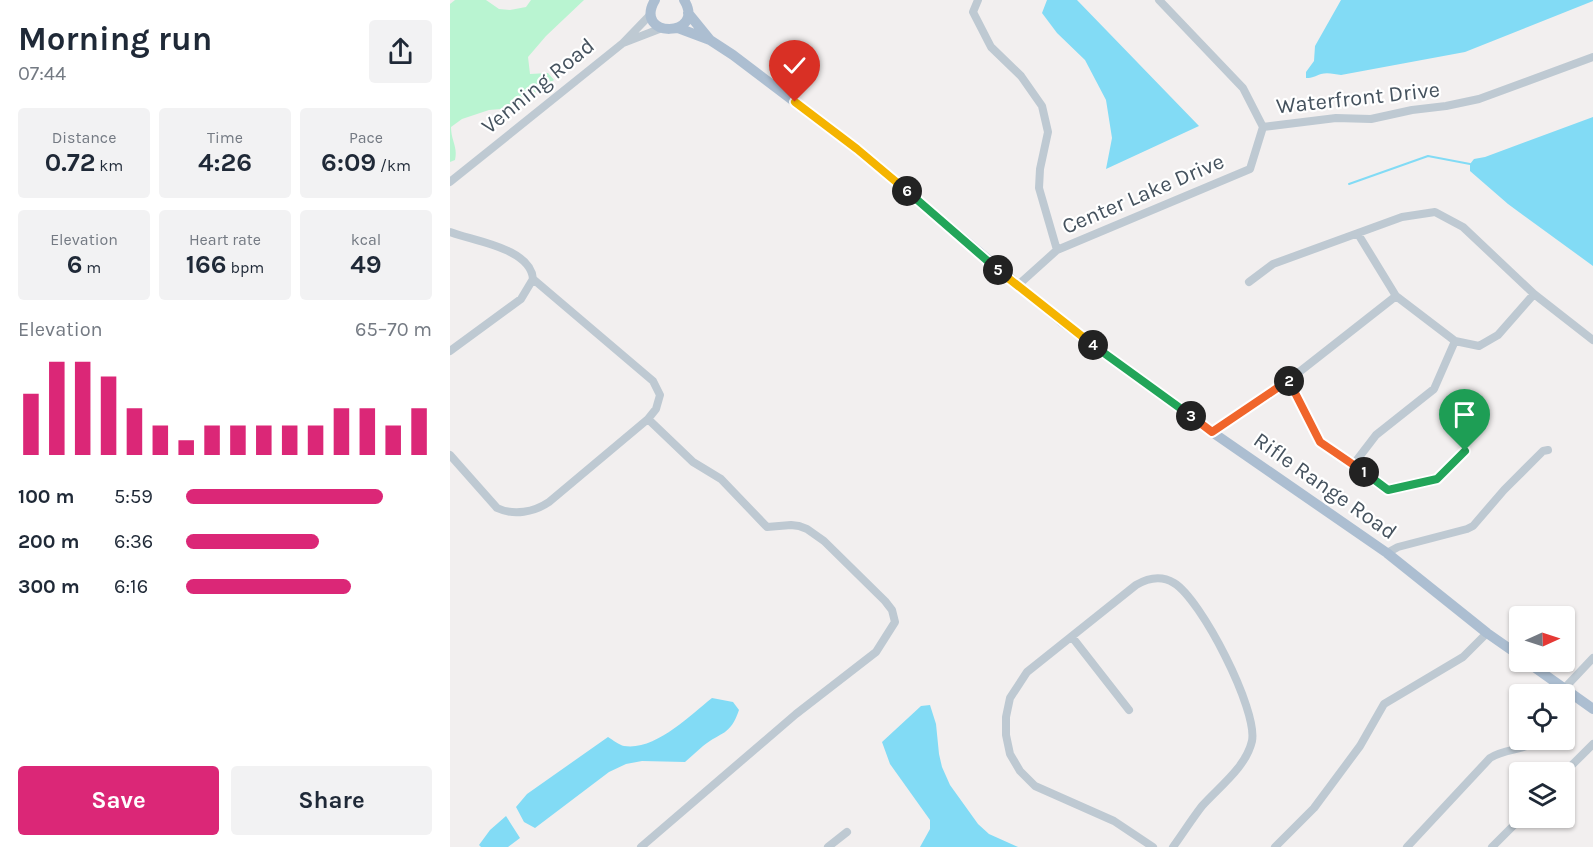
<!DOCTYPE html>
<meta charset="utf-8">
<style>
body{margin:0;font-family:Karla,sans-serif;background:#f2f2f3;color:#1f2937;height:100vh;display:flex;flex-direction:column;font-size:22px;white-space:nowrap}
*{box-sizing:border-box;margin:0}
p{font-size:20px;color:#747a83}
.icon{flex:none;width:33px;height:33px;fill:none;stroke:currentColor;stroke-width:2;stroke-linecap:round;stroke-linejoin:round}
.map{position:relative;flex:1;overflow:hidden}
.details{display:flex;flex-direction:column;background:#fff;width:450px}
.details>*{flex:none}
.needle{width:39px;rotate:87deg}
.buttons{position:absolute;left:1059px;top:606px;display:grid;gap:12px}
.buttons a{display:grid;place-items:center;width:66px;height:66px;border-radius:6px;background:#fff;box-shadow:0 2px 4px #0004;font-size:30px}
.pin{position:absolute;display:grid;place-items:center;width:51px;height:51px;color:#fff;margin:-62px -26px;border-radius:50% 50% 50% 0;rotate:-45deg;box-shadow:0 0 6px #0007}
.pin .icon{rotate:45deg}
.km{position:absolute;width:30px;height:30px;margin:-15px;border-radius:50%;background:#222;color:#fff;font-size:16px;line-height:30px;text-align:center}
.round{display:grid;place-items:center;flex:none;width:63px;height:63px;border-radius:6px;background:#f2f2f3}
.summary{display:flex;align-items:center;justify-content:space-between;height:102px;padding:0 18px}
h1{font-size:33px;font-weight:700;line-height:45px}
.figures{display:grid;grid-template-columns:repeat(3,1fr);gap:9px;height:102px;padding:6px 18px}
.figures div{display:grid;align-content:center;border-radius:6px;background:#f2f2f3;text-align:center}
.figures b{font-size:26px;font-weight:700}
.figures small{font-size:16px;font-weight:400}
.figures p{font-size:16px}
.chart{height:168px;padding:12px 18px}
.chart p{display:flex;justify-content:space-between}
.chart svg{width:100%;height:108px;margin-top:6px;stroke:#db2777;stroke-width:6}
.button{display:flex;gap:12px;margin-top:auto;padding:12px 18px}
.button a{flex:1;height:69px;border-radius:6px;background:#db2777;color:#fff;font-size:24px;font-weight:700;line-height:69px;text-align:center}
.button a+a{background:#f2f2f3;color:#1f2937}
ul{padding:0 18px;list-style:none;font-size:20px}
li{display:grid;grid-template-columns:96px 72px 1fr;align-items:center;height:45px}
li i{height:15px;border-radius:8px;background:#db2777}
main{display:flex;flex:1;min-height:0}
.map>svg:first-child{display:block}
</style>
<main>
<section class="details">
<div class="summary"><div><h1>Morning run</h1><p>07:44</p></div><a class="round"><svg class="icon" aria-label="share" viewBox="0 0 24 24"><path d="M12 15V3M7 8l5-5 5 5M5 13v7h14v-7"/></svg></a></div>
<div class="figures">
<div><p>Distance</p><b>0.72<small> km</small></b></div>
<div><p>Time</p><b>4:26</b></div>
<div><p>Pace</p><b>6:09<small> /km</small></b></div>
</div>
<div class="figures">
<div><p>Elevation</p><b>6<small> m</small></b></div>
<div><p>Heart rate</p><b>166<small> bpm</small></b></div>
<div><p>kcal</p><b>49</b></div>
</div>
<div class="chart"><p><span>Elevation</span>65–70 m</p>
<svg viewBox="0 0 160 44" preserveAspectRatio="none"><path d="M5 44V19M15 44V6M25 44V6M35 44V12M45 44V25M55 44V32M65 44V38M75 44V32M85 44V32M95 44V32M105 44V32M115 44V32M125 44V25M135 44V25M145 44V32M155 44V25"/></svg>
</div>
<ul>
<li><b>100 m</b>5:59<i style="width:80%"></i></li>
<li><b>200 m</b>6:36<i style="width:54%"></i></li>
<li><b>300 m</b>6:16<i style="width:67%"></i></li>
</ul>
<div class="button"><a>Save</a><a>Share</a></div>
</section>
<div class="map">
<svg width="1143" height="847" viewBox="0 0 1143 847">
<rect width="100%" height="100%" fill="#f2efef"/>
<!-- green -->
<path fill="#b9f4d1" d="M5,0H36L49,9L60,10L76,7L81,0H134L96,36L78,57L80,74L98,73L104,80L62,108L39,110L12,119L1,127C1,141 8,146 5,160L0,162V4Z"/>
<!-- water -->
<path fill="#82dbf5" d="M597,0H627L749,126L656,169L662,138L656,100L635,60L607,33L592,13Z
M891,0H1143V1L1015,52L891,75C885,74 877,72 871,74C865,76 863,78 856,78V72L864,61L865,46Z
M1143,117V266L1058,204L1020,171V164L1024,159L1035,157Z
M262,698L283,702L289,710C280,736 272,731 253,746C247,751 241,757 235,762L192,761L176,764L159,772L85,828L74,822L66,807L77,794L158,737C163,740 169,745 174,746C205,751 239,716 262,698Z
M480,705L486,724L489,754L492,767L500,785L528,824L539,834L568,847H470L480,829V820L440,764L432,742L471,706Z
M56,816L70,838L58,847H31L29,845L40,830Z"/>
<g fill="none" stroke-linecap="round" stroke-linejoin="round">
<!-- stream -->
<path stroke="#82dbf5" stroke-width="2" d="M899,184L978,156L1020,164"/>
<!-- minor -->
<path stroke="#bec9d2" stroke-width="8" d="M528,0L523,12L541,47L571,76L592,106L598,132L590,169L589,188L607,250
M201,14L173,43L212,28
M813,127L886,118L921,119L962,110L996,106L1029,99L1143,57
M0,182L173,43
M0,232C23,241 81,248 83,279L203,381L210,395L206,409L198,419L99,502C84,512 64,516 47,508L0,455
M908,234L946,296L1005,341L1029,346L1048,335L1084,294
M799,282L823,264L952,217L985,212L1013,227L1084,294L1143,340
M567,286L607,250L800,169L813,127L793,88L709,0
M0,351L71,299L83,279
M839,380L870,442L938,490L987,479L1015,451
M762,432L839,380L946,296
M903,465L926,435L984,389L1005,341
M937,553L948,547L1017,529L1023,526L1054,490L1093,451L1098,450
M622,637L679,710
M1109,694L1143,658
M1114,707L1124,695
M1114,773L1143,744
M191,847L346,714L426,652L445,622L442,610L435,601L374,541L357,529L349,526L341,525L317,527L271,479L243,462L198,419
M378,847L397,832
M703,847L664,821L585,786L570,771L560,754L556,735V717L560,698L577,672L686,585C698,578 711,575 724,583C751,599 808,710 802,741C796,767 770,786 752,806C742,819 733,833 723,847
M825,847L864,808L910,746L934,704L1013,657L1037,633
M957,847L1040,758C1055,748 1074,751 1089,740
M1042,847L1071,818"/>
<!-- major -->
<path stroke="#acbed1" stroke-width="10" d="M205,0C182,39 257,38 234,0
M238,13L260,40
M228,28L260,40L283,55L407,149L612,322L762,432L937,553L1037,633L1070,656
M1077,662L1143,709"/>
</g>
<g fill="none" stroke-linecap="round" stroke-linejoin="round">
<!-- split-1 casing -->
<g stroke="#fff" stroke-width="12">
<path id="split-1" d="M914,472L938,490L987,479L1015,451"/>
</g>
<!-- split-2 casing -->
<g stroke="#fff" stroke-width="12">
<path id="split-2" d="M839,381L870,442L914,472"/>
</g>
<!-- split-3 casing -->
<g stroke="#fff" stroke-width="12">
<path id="split-3" d="M741,416L762,432L839,380V381"/>
</g>
<!-- split-4 casing -->
<g stroke="#fff" stroke-width="12">
<path id="split-4" d="M643,345L741,416"/>
</g>
<!-- split-5 casing -->
<g stroke="#fff" stroke-width="12">
<path id="split-5" d="M548,270L643,345"/>
</g>
<!-- split-6 casing -->
<g stroke="#fff" stroke-width="12">
<path id="split-6" d="M457,191L548,270"/>
</g>
<!-- split-7 casing -->
<g stroke="#fff" stroke-width="12">
<path id="split-7" d="M345,102L407,149L457,191"/>
</g>
<!-- split-1 -->
<use href="#split-1" stroke="#22a559" stroke-width="8"/>
<!-- split-2 -->
<use href="#split-2" stroke="#f0652b" stroke-width="8"/>
<!-- split-3 -->
<use href="#split-3" stroke="#f0652b" stroke-width="8"/>
<!-- split-4 -->
<use href="#split-4" stroke="#22a559" stroke-width="8"/>
<!-- split-5 -->
<use href="#split-5" stroke="#f5b400" stroke-width="8"/>
<!-- split-6 -->
<use href="#split-6" stroke="#22a559" stroke-width="8"/>
<!-- split-7 -->
<use href="#split-7" stroke="#f5b400" stroke-width="8"/>
</g>
<g text-anchor="middle" dominant-baseline="central" stroke-width="4.5" stroke-linejoin="round" paint-order="stroke">
<!-- street labels -->
<g font-size="22" fill="#45525e" stroke="#fff">
<text transform="translate(88 86) rotate(-39)">Venning Road</text>
<text transform="translate(908 98) rotate(-6)">Waterfront Drive</text>
<text transform="translate(693 194) rotate(-23)">Center Lake Drive</text>
<text transform="translate(875 486) rotate(35)">Rifle Range Road</text>
</g>
</g>
</svg>
<div class="buttons">
<a><svg class="needle" viewBox="-14 -14 28 28"><path d="M0-13l5 13h-10z" fill="#e53935"/><path d="M0 13l5-13h-10z" fill="#747a83"/></svg></a>
<a><svg class="icon" aria-label="locate" viewBox="0 0 24 24"><circle cx="12" cy="12" r="6"/><path d="M12 2v4M12 18v4M2 12h4M18 12h4"/></svg></a>
<a><svg class="icon" aria-label="layers" viewBox="0 0 24 24"><path d="M12 4l9 5-9 5-9-5zM3 14l9 5 9-5"/></svg></a>
</div>
<div class="pin" style="left:1015px;top:451px;background:#1e9e55"><svg class="icon" aria-label="arrive" viewBox="0 0 24 24"><path d="M6 21V4h12l-3 4 3 4H6"/></svg></div>
<div class="pin" style="left:345px;top:102px;background:#d93025"><svg class="icon" aria-label="check" viewBox="0 0 24 24"><path d="M5 12l5 5 9-10"/></svg></div>
<b class="km" style="left:914px;top:472px">1</b>
<b class="km" style="left:839px;top:381px">2</b>
<b class="km" style="left:741px;top:416px">3</b>
<b class="km" style="left:643px;top:345px">4</b>
<b class="km" style="left:548px;top:270px">5</b>
<b class="km" style="left:457px;top:191px">6</b>
</div>
</main>
